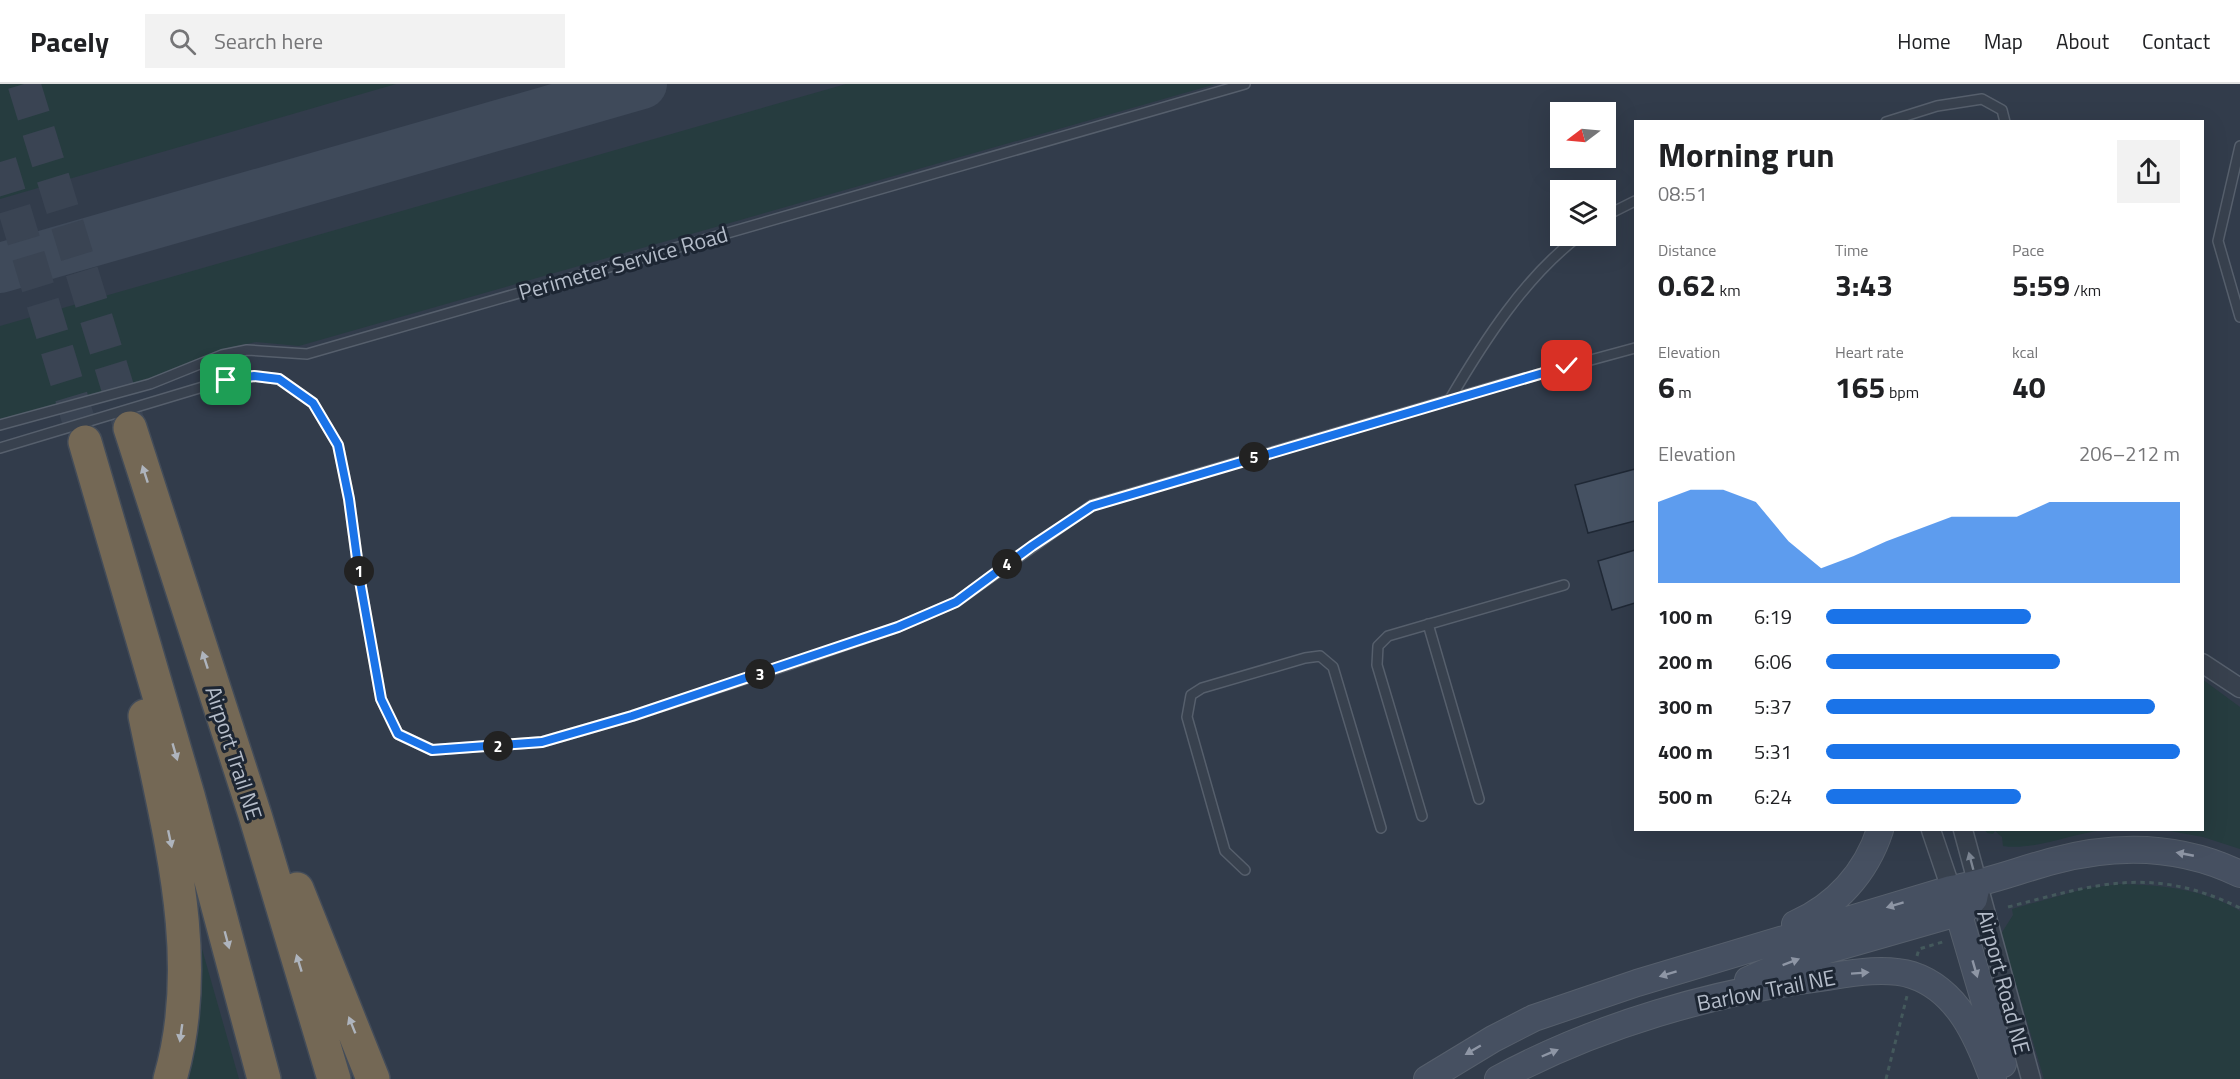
<!DOCTYPE html>
<meta charset="utf-8">
<style>
body{margin:0;font-family:"Titillium Web",sans-serif;background:#f2f2f2;color:#202124;height:100vh;display:flex;flex-direction:column;font-size:22px;white-space:nowrap}
*{box-sizing:border-box;margin:0}
p{font-size:20px;color:#757577}
.icon{flex:none;width:33px;height:33px;fill:none;stroke:currentColor;stroke-width:2;stroke-linecap:round;stroke-linejoin:round}
.map{position:relative;flex:1;overflow:hidden}
.panel{position:absolute;left:1634px;top:36px;width:570px;height:711px;display:flex;flex-direction:column;background:#fff;border-radius:0px;box-shadow:0 6px 24px #0002}
.panel>*{flex:none}
.needle{width:39px;rotate:254deg}
.controls{position:absolute;left:1550px;top:18px;display:grid;gap:12px}
.controls a{display:grid;place-items:center;width:66px;height:66px;border-radius:0px;background:#fff;box-shadow:0 6px 24px #0002;font-size:30px}
.pin{position:absolute;display:grid;place-items:center;width:51px;height:51px;color:#fff;margin:-26px;border-radius:12px;box-shadow:0 3px 9px #0006}
.km{position:absolute;width:30px;height:30px;margin:-15px;border-radius:50%;background:#222;color:#fff;font-size:16px;line-height:30px;text-align:center}
.round{display:grid;place-items:center;flex:none;width:63px;height:63px;border-radius:0px;background:#f2f2f2}
.summary{display:flex;align-items:center;justify-content:space-between;height:102px;padding:0 24px}
h1{font-size:33px;font-weight:700;line-height:45px}
.stats{display:grid;grid-template-columns:repeat(3,1fr);gap:9px;height:102px;padding:6px 24px}
.stats div{display:grid;align-content:center}
.stats b{font-size:30px;font-weight:700}
.stats small{font-size:16px;font-weight:400}
.stats p{font-size:16px}
.chart{height:168px;padding:12px 24px}
.chart p{display:flex;justify-content:space-between}
.chart svg{width:100%;height:108px;margin-top:6px;fill:#1a73e8;opacity:.7}
ul{padding:0 24px;list-style:none;font-size:20px}
li{display:grid;grid-template-columns:96px 72px 1fr;align-items:center;height:45px}
li i{height:15px;border-radius:8px;background:#1a73e8}
header{display:flex;align-items:center;gap:36px;box-sizing:border-box;height:84px;padding:0 30px;background:#fff;border-bottom:2px solid #e0e0e0}
header strong{font-size:28px}
nav{display:flex;gap:33px;margin-inline-start:auto;font-size:21px}
.search{width:420px;height:54px;background:#f2f2f2;display:flex;align-items:center;gap:15px;box-sizing:border-box;padding:0 21px;border-radius:0px;color:#757577;font-size:22px}
.map>svg:first-child{display:block}
</style>
<header>
<strong>Pacely</strong>
<div class="search"><svg class="icon" aria-label="search" viewBox="0 0 24 24"><circle cx="10" cy="10" r="6"/><path d="M15 15l6 6"/></svg>Search here</div>
<nav><a>Home</a><a>Map</a><a>About</a><a>Contact</a></nav>
</header>
<div class="map">
<svg width="2240" height="995" viewBox="0 0 2240 995">
<rect width="100%" height="100%" fill="#242f3e"/>
<!-- airport -->
<path fill="#323c4b" fill-rule="evenodd" d="M0,0H2240V995H0ZM1560,28H1605V74H1560ZM1635,38H2202V746H1635ZM1560,106H1605V152H1560Z"/>
<!-- green -->
<path fill="#263c3f" d="M0,0H396L0,115Z
M846,0H1216L299,262L256,258L223,265L178,286L105,308L0,335V242Z
M2202,595L2240,623V765L2203,753L2164,746H2202Z
M1985,746H2105C2073,749 2034,767 2003,762L2002,753L1995,747L1993,750L1987,749Z
M2120,800C2162,801 2204,805 2240,827V995H2044L2001,850L2013,831L2012,825L2087,804Z
M202,865L239,995H184L195,867Z"/>
<g fill="none" stroke-linecap="round" stroke-linejoin="round">
<!-- taxiway -->
<path stroke="#3f4a5a" stroke-width="50" d="M0,184L642,0"/>
</g>
<!-- building -->
<path fill="#455162" stroke="#1f2835" stroke-width="1.5" d="M1635,385V437L1588,449L1575,401Z
M1635,466V519L1612,526L1598,477Z"/>
<g fill="none" stroke-linecap="round" stroke-linejoin="round">
<!-- highway-tunnel -->
<path stroke="#3a4453" stroke-width="33" stroke-dasharray="33 16" stroke-linecap="butt" d="M24,0L130,344
M0,78L85,358"/>
<!-- lane casing -->
<g stroke="#565f6c" stroke-width="12">
<path id="lane" d="M1886,38L1937,22L1982,15L2002,26L2005,38
M2240,62L2218,157L2240,233
M1605,132L1635,117
M1450,315C1484,257 1525,193 1579,152
M0,341L150,300L222,271L247,266L307,270L1245,0
M0,364L226,296L254,292L279,295L313,319L338,361L349,415L360,497L381,615L398,650L432,666L542,658L632,632L788,581L898,543L956,518L1092,421L1499,301L1635,264
M1428,540L1479,715
M1422,732L1377,581L1378,562L1388,552L1564,501
M1245,786L1225,767L1187,633L1191,611L1202,604L1305,574L1320,572L1333,583L1381,744"/>
</g>
<!-- street casing -->
<g stroke="#565f6c" stroke-width="21">
<path id="street" d="M2202,579L2240,604
M1931,746L1951,805
M1963,746L2031,995"/>
</g>
<!-- secondary casing -->
<g stroke="#565f6c" stroke-width="28">
<path id="secondary" d="M1954,814L2003,980
M1795,840C1836,822 1866,789 1880,746
M1748,896L1793,876L1964,827L1974,815L1977,800
M1427,995L1493,955L1534,934L1637,899L1951,805C1986,799 2019,786 2053,777C2116,760 2180,761 2240,790
M1498,995C1598,941 1713,908 1826,893C1852,889 1886,883 1912,891C1958,906 1978,954 1993,995"/>
</g>
<!-- highway casing -->
<g stroke="#434c59" stroke-width="36">
<path id="highway" d="M130,344L255,731L334,995
M85,358L188,711L264,995
M145,632C169,751 205,875 170,995
M297,805L373,995"/>
</g>
<!-- path -->
<path stroke="#44595c" stroke-width="3" stroke-dasharray="4.5 4.5" stroke-linecap="butt" d="M2008,823C2097,800 2152,781 2240,824
M1917,872L1919,865L1946,857
M1886,995L1907,912"/>
<!-- lane -->
<use href="#lane" stroke="#38414e" stroke-width="9"/>
<!-- street -->
<use href="#street" stroke="#38414e" stroke-width="18"/>
<!-- secondary -->
<use href="#secondary" stroke="#465061" stroke-width="26"/>
<!-- highway -->
<use href="#highway" stroke="#746855" stroke-width="33"/>
</g>
<!-- one-way arrows -->
<defs><path id="oneway-solid" d="M-6-.8H1V-3.2L6.5 0L1 3.2V.8H-6Z" transform="scale(1.5)"/></defs>
<g fill="#aeb4bd">
<use href="#oneway-solid" transform="translate(145 390) rotate(-108)"/>
<use href="#oneway-solid" transform="translate(205 576) rotate(-108)"/>
<use href="#oneway-solid" transform="translate(175 668) rotate(74)"/>
<use href="#oneway-solid" transform="translate(170 755) rotate(78)"/>
<use href="#oneway-solid" transform="translate(227 856) rotate(75)"/>
<use href="#oneway-solid" transform="translate(299 879) rotate(-107)"/>
<use href="#oneway-solid" transform="translate(352 941) rotate(-112)"/>
<use href="#oneway-solid" transform="translate(181 949) rotate(98)"/>
</g>
<g fill="#8e96a5">
<use href="#oneway-solid" transform="translate(2185 770) rotate(-169)"/>
<use href="#oneway-solid" transform="translate(1895 821) rotate(163)"/>
<use href="#oneway-solid" transform="translate(1791 878) rotate(-21)"/>
<use href="#oneway-solid" transform="translate(1975 885) rotate(74)"/>
<use href="#oneway-solid" transform="translate(1860 889) rotate(-4)"/>
<use href="#oneway-solid" transform="translate(1668 890) rotate(163)"/>
<use href="#oneway-solid" transform="translate(1473 966) rotate(150)"/>
<use href="#oneway-solid" transform="translate(1550 969) rotate(-23)"/>
</g>
<use fill="#7c8592" href="#oneway-solid" transform="translate(1971 777) rotate(-105)"/>
<g fill="none" stroke-linecap="round" stroke-linejoin="round">
<!-- route casing -->
<g stroke="#fff" stroke-width="12">
<path id="route" d="M226,296L254,292L279,295L313,319L338,361L349,415L360,497L381,615L398,650L432,666L542,658L632,632L898,543L956,518L1032,462L1092,422L1567,282"/>
</g>
<!-- route -->
<use href="#route" stroke="#1a73e8" stroke-width="8"/>
</g>
<g text-anchor="middle" dominant-baseline="central" stroke-width="6" stroke-linejoin="round" paint-order="stroke">
<!-- street labels -->
<g font-size="22" fill="#b4bcc9" stroke="#1d2633">
<text transform="translate(623 179) rotate(-16)">Perimeter Service Road</text>
<text transform="translate(234 669) rotate(72)">Airport Trail NE</text>
<text transform="translate(2004 898) rotate(75)">Airport Road NE</text>
<text transform="translate(1766 906) rotate(-11)">Barlow Trail NE</text>
</g>
</g>
</svg>
<div class="controls">
<a><svg class="needle" viewBox="-14 -14 28 28"><path d="M0-13l5 13h-10z" fill="#e53935"/><path d="M0 13l5-13h-10z" fill="#757577"/></svg></a>
<a><svg class="icon" aria-label="layers" viewBox="0 0 24 24"><path d="M12 4l9 5-9 5-9-5zM3 14l9 5 9-5"/></svg></a>
</div>
<div class="pin" style="left:226px;top:296px;background:#1e9e55"><svg class="icon" aria-label="arrive" viewBox="0 0 24 24"><path d="M6 21V4h12l-3 4 3 4H6"/></svg></div>
<div class="pin" style="left:1567px;top:282px;background:#d93025"><svg class="icon" aria-label="check" viewBox="0 0 24 24"><path d="M5 12l5 5 9-10"/></svg></div>
<b class="km" style="left:359px;top:487px">1</b>
<b class="km" style="left:498px;top:662px">2</b>
<b class="km" style="left:760px;top:590px">3</b>
<b class="km" style="left:1007px;top:480px">4</b>
<b class="km" style="left:1254px;top:373px">5</b>
<section class="panel">
<div class="summary"><div><h1>Morning run</h1><p>08:51</p></div><a class="round"><svg class="icon" aria-label="share" viewBox="0 0 24 24"><path d="M12 15V3M7 8l5-5 5 5M5 13v7h14v-7"/></svg></a></div>
<div class="stats">
<div><p>Distance</p><b>0.62<small> km</small></b></div>
<div><p>Time</p><b>3:43</b></div>
<div><p>Pace</p><b>5:59<small> /km</small></b></div>
</div>
<div class="stats">
<div><p>Elevation</p><b>6<small> m</small></b></div>
<div><p>Heart rate</p><b>165<small> bpm</small></b></div>
<div><p>kcal</p><b>40</b></div>
</div>
<div class="chart"><p><span>Elevation</span>206–212 m</p>
<svg viewBox="0 0 160 44" preserveAspectRatio="none"><path d="M0 44V11L10 6L20 6L30 11L40 27L50 38L60 33L70 27L80 22L90 17L100 17L110 17L120 11L130 11L140 11L150 11L160 11V44z"/></svg>
</div>
<ul>
<li><b>100 m</b>6:19<i style="width:58%"></i></li>
<li><b>200 m</b>6:06<i style="width:66%"></i></li>
<li><b>300 m</b>5:37<i style="width:93%"></i></li>
<li><b>400 m</b>5:31<i style="width:100%"></i></li>
<li><b>500 m</b>6:24<i style="width:55%"></i></li>
</ul>
</section>
</div>
